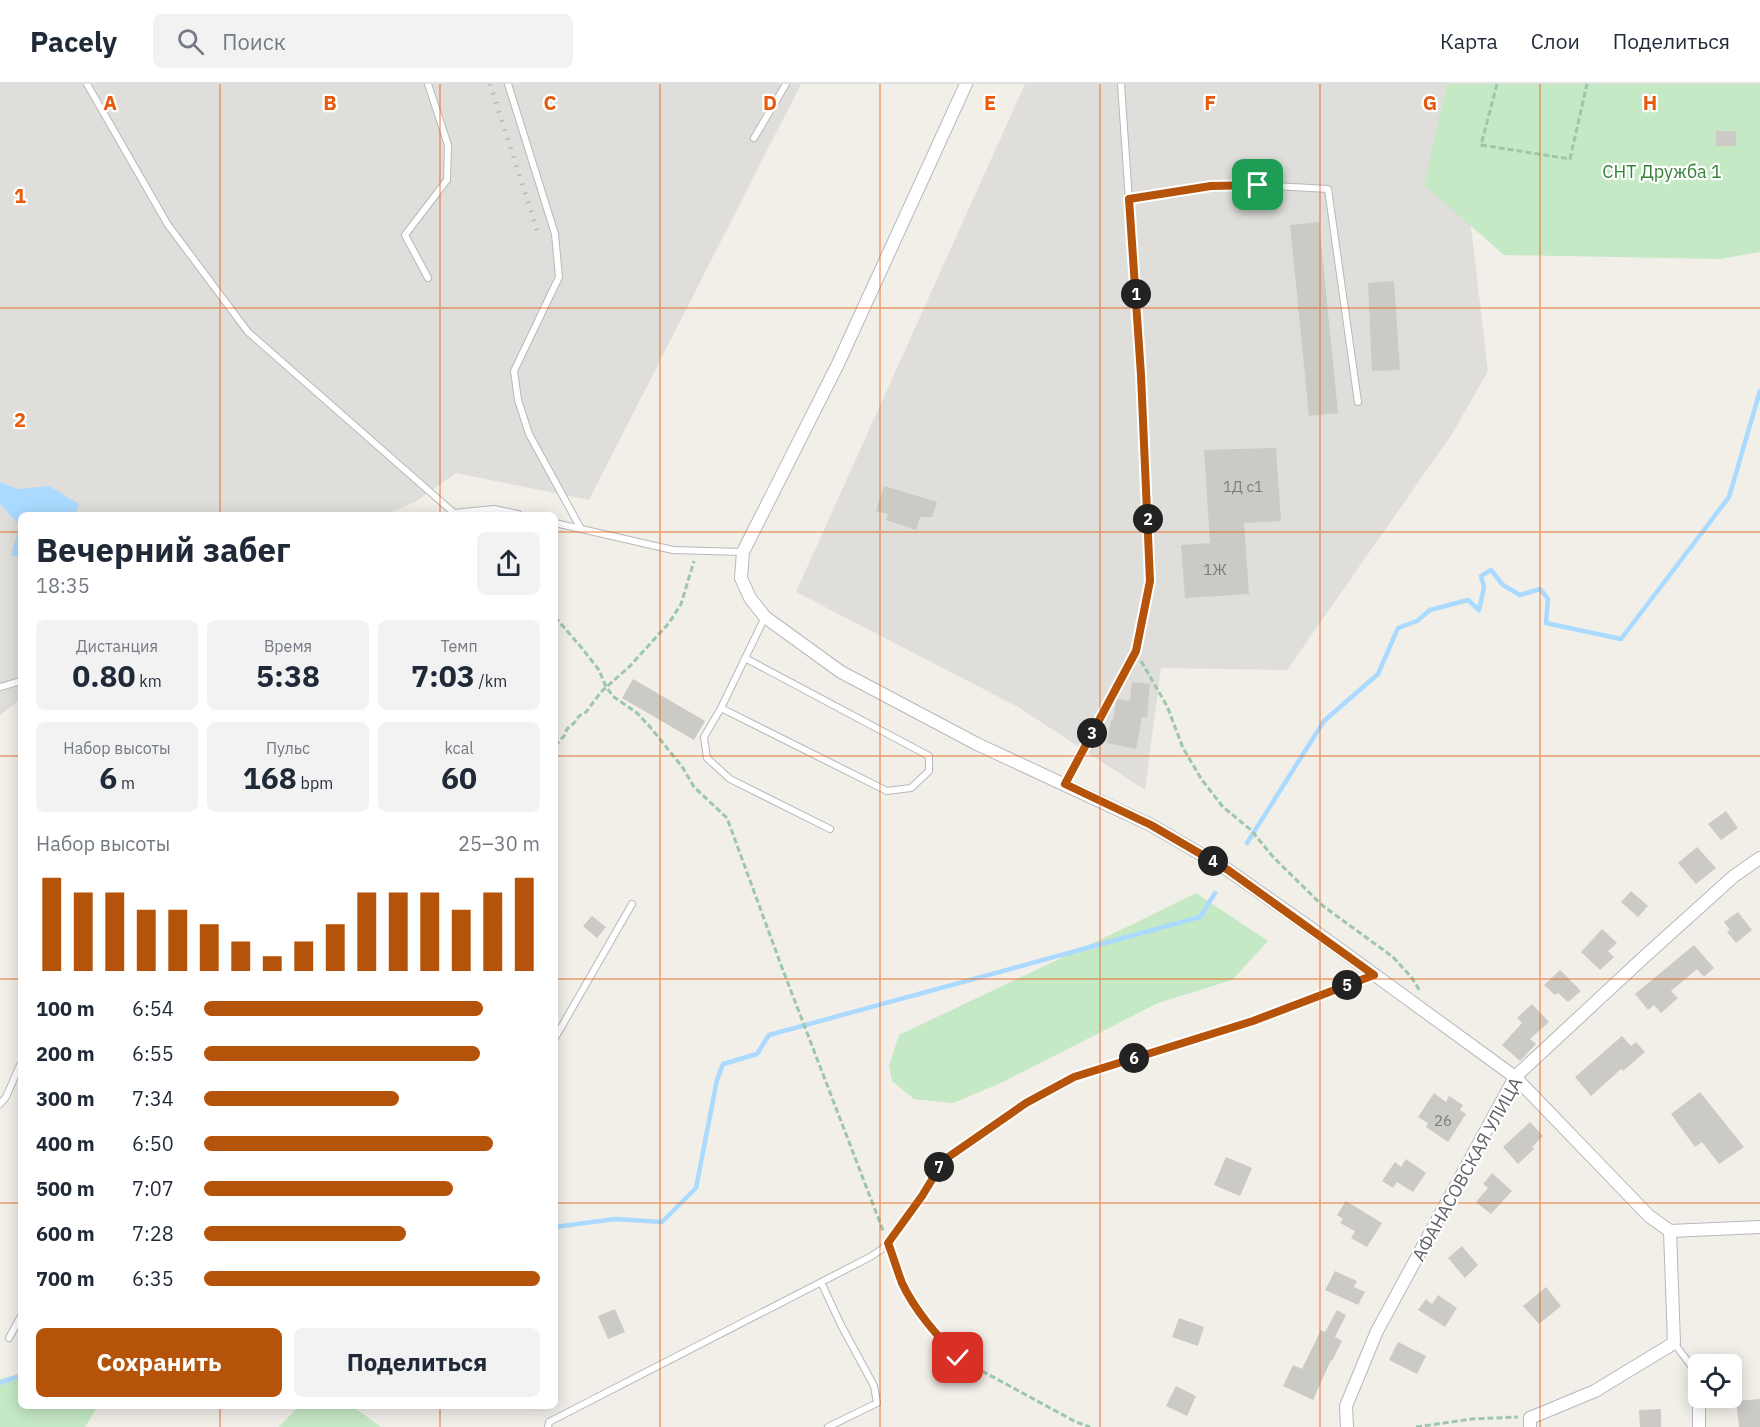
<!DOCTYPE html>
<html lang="ru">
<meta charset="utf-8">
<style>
body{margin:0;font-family:"IBM Plex Sans",sans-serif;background:#f2f2f3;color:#1f2937;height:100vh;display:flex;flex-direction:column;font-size:22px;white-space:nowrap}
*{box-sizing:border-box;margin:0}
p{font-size:20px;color:#747a83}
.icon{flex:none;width:33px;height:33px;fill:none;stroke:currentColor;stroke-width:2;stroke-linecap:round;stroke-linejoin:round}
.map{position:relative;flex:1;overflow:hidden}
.side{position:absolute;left:18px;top:428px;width:540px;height:897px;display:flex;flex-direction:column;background:#fff;border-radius:9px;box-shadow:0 3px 15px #0003}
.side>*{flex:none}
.buttons{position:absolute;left:1688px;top:1270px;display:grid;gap:12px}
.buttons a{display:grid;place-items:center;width:54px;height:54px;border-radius:9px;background:#fff;box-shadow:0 3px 15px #0003;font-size:30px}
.pin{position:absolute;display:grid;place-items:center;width:51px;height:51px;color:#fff;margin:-26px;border-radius:12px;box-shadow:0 3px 9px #0006}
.km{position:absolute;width:30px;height:30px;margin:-15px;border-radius:50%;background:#222;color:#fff;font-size:16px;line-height:30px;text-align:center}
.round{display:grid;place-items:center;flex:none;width:63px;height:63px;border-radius:9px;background:#f2f2f3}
.headline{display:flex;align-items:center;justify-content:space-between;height:102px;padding:0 18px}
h1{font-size:33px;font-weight:800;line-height:45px}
.figures{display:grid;grid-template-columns:repeat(3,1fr);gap:9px;height:102px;padding:6px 18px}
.figures div{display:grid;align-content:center;border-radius:9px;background:#f2f2f3;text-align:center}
.figures b{font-size:30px;font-weight:800}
.figures small{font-size:16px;font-weight:400}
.figures p{font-size:16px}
.chart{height:168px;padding:12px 18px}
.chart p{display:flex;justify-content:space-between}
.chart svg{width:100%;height:108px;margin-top:6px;stroke:#b45309;stroke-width:6}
.cta{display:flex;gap:12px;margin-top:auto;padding:12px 18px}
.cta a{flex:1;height:69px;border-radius:9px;background:#b45309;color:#fff;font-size:24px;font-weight:800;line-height:69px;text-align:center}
.cta a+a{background:#f2f2f3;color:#1f2937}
ul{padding:0 18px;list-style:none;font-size:20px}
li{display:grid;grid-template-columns:96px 72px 1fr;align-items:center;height:45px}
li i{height:15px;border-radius:8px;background:#b45309}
header{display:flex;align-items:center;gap:36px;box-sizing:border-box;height:84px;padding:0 30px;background:#fff;border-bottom:2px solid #e0e1e3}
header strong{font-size:28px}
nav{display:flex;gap:33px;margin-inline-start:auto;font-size:21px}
.search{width:420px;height:54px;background:#f2f2f3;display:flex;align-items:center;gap:15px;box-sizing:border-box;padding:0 21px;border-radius:9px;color:#747a83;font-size:22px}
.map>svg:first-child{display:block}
</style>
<header>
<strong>Pacely</strong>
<div class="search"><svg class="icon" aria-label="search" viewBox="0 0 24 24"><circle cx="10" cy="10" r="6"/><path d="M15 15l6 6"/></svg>Поиск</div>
<nav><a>Карта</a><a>Слои</a><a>Поделиться</a></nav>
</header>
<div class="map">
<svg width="1760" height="1343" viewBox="0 0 1760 1343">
<rect width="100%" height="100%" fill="#f1efe8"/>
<!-- industrial -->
<path fill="#e0deda" d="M0,0H801L589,416L456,389L415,418L387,430H21V615L0,631Z
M1025,0H1454L1488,287L1452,350L1287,586L1161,584L1145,706L1018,623L796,508Z"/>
<!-- green -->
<path fill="#c5e8c5" d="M1447,0H1760V168L1720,175L1504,171L1424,101Z
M1196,809L1268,857L1232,896L1158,919L1003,998L953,1019L914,1015L892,997L889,982L899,951L1129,842Z
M21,1290V1322H98L85,1343H0V1295Z
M299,1322H352L381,1343H279Z"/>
<!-- water -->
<path fill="#aadaff" d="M0,398L18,405L49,402L79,420L76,430H21V473L11,471L20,442L0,420Z"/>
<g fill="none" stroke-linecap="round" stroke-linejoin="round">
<!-- stream -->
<path stroke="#aadaff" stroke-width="4.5" d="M1247,759L1324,637L1378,590L1398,544L1417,537L1430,526L1468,516L1479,526L1484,503L1481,492L1491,486L1503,501L1520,511L1540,505L1548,515L1546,539L1621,555L1729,413L1760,307
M555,1143L615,1135L662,1138L696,1104L717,996L723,980L757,970L769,951L1200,833L1215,809
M0,1299L21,1291"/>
</g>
<!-- building -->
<path fill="#cccac5" d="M1716,47H1736V62H1716Z
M1319,138L1338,329L1309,332L1290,141Z
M1394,197L1400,286L1372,287L1368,199Z
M1276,364L1281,437L1244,439L1249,510L1185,514L1181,461L1210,459L1204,366Z
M884,402L937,418L932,433H920L916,446L886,436L888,430L876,427Z
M633,595L705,637L694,656L622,614Z
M1132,598L1150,600L1147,633H1142L1136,665L1107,659L1111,636L1113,637L1116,617V615L1130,617Z
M1726,727L1738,744L1721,756L1708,740Z
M1697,763L1716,784L1696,800L1678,779Z
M1631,807L1648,822L1638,833L1621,818Z
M1738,828L1752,846L1736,859L1727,848L1730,846L1724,838Z
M592,832L606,843L597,854L583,842Z
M1602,845L1617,859L1608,867L1614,873L1600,886L1581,868Z
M1694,861L1714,884L1704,893L1697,885L1671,907L1678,914L1661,929L1654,921L1648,926L1635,910Z
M1560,886L1581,907L1568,918L1558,909L1555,911L1544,901Z
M1532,920L1549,938L1530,955L1536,960L1520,977L1502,961L1522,939L1517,934Z
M1622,952L1631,962L1636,958L1645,968L1623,987L1621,985L1591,1012L1575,993Z
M1700,1008L1744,1063L1719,1080L1702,1058L1695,1063L1671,1030Z
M1434,1009L1446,1018L1449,1012L1463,1021L1460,1026L1466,1030L1448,1058L1426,1043L1428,1039L1418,1033Z
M1530,1038L1543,1052L1532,1063L1534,1065L1518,1080L1503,1063Z
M1226,1073L1252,1084L1240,1112L1214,1101Z
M1406,1075L1426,1089L1413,1108L1397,1098L1393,1104L1382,1097L1395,1078L1401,1083Z
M1492,1089L1512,1107L1491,1130L1476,1118L1488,1104L1483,1100Z
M1346,1117L1382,1139L1367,1163L1351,1154L1355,1147L1340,1139L1343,1135L1337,1131Z
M1462,1162L1478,1181L1465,1194L1448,1174Z
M1335,1187L1357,1197L1354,1203L1365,1208L1358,1221L1325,1206Z
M1546,1203L1561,1222L1539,1240L1523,1222Z
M1438,1211L1457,1224L1445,1243L1418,1226L1426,1215L1432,1220Z
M615,1225L625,1248L608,1255L598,1232Z
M1337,1226L1346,1231L1335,1253L1342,1257L1332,1277L1331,1276L1313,1316L1283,1302L1293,1281L1302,1285L1321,1246L1325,1248Z
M1179,1234L1204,1243L1198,1262L1172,1253Z
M1398,1258L1426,1272L1417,1290L1389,1276Z
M1176,1302L1196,1312L1187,1332L1166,1322Z
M1760,1315V1343H1739L1736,1317Z
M1661,1325V1343H1640L1639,1326Z"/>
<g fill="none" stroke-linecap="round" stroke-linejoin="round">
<!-- lane casing -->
<g stroke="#b5b8bc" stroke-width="8">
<path id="lane" d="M87,0L168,141L248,248L454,429L494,425L518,430
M428,0L448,61L447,96L405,151L428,194
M508,0L555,150L559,193L514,287L518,316L529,350L581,445
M754,54L786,0
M1129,115L1211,102L1259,101L1328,105L1358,318
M555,439L673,466L743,468
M745,574L929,672V687L911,704L887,707L721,624L765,533
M0,603L21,597
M721,624L704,653L707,674L730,695L830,745
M1065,700L1136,567L1150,497L1141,291L1121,0
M555,954L632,820
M0,1020L6,1013L20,981
M821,1198L841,1241L874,1302L877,1319L828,1343
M9,1254L21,1232
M1674,1259L1698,1291
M548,1343L549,1338L870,1173L882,1165L890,1157L922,1112L944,1076L1026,1019L1074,993L1253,937L1374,891"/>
</g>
<!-- street casing -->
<g stroke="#b5b8bc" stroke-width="14">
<path id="street" d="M966,0L838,280L743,468L741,494L750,514L765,533L841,588L977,660L1151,741L1228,786L1309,843L1515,993L1649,1132L1670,1147L1760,1143
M1347,1343L1346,1322L1377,1247L1515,993L1643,874L1734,792L1760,774
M1530,1343V1334L1595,1307L1674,1259L1670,1147
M1699,1343V1314"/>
</g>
<!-- path -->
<path stroke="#9cc7a9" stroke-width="3" stroke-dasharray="6 3" stroke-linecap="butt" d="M1497,0L1481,61L1570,75L1587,0
M555,533L581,563L599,586L606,603L614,613L637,629L651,644L683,684L694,703L727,734L781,881L884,1149
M1141,577L1167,622L1183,664L1202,696L1223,723L1251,746L1274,774L1323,822L1393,873L1412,894L1420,907
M555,662L564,652L567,645L575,638L579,632L586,628L601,608L629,583L669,539L681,520L694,477
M891,1169L903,1200L919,1226L935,1248L958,1274L1076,1338L1090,1343
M1416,1343L1472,1335L1518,1333"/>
<!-- lane -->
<use href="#lane" stroke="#fff" stroke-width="6"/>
<!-- street -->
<use href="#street" stroke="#fff" stroke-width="12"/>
<!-- rail -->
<path stroke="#b6b7b8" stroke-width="4.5" stroke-dasharray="1.5 8" stroke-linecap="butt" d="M490,0L538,149"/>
</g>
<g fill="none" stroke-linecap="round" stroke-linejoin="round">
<!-- route casing -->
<g stroke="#fff" stroke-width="12">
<path id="route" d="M958,1274C937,1251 915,1227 902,1199C897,1186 893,1172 888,1159L922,1112L944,1076L1026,1019L1074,993L1253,937L1374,891L1228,786L1151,741L1065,700L1136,567L1150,497L1141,291L1129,115L1211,102L1258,101"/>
</g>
<!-- route -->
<use href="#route" stroke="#b45309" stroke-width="8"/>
</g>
<!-- grid -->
<path fill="none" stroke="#e8590c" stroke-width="1.5" stroke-opacity="0.55" d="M220,0V430M440,0V430M660,0V1343M880,0V1343M1100,0V1343M1320,0V1343M1540,0V1343M0,224H1760M0,448H21M555,448H1760M0,672H21M555,672H1760M0,895H21M555,895H1760M0,1119H21M555,1119H1760M220,1322V1343M440,1322V1343"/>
<g text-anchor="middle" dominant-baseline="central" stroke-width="4.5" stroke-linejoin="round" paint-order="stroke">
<!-- number labels -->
<g font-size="15" fill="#7a7d7f">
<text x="1243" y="402">1Д с1</text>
<text x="1215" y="485">1Ж</text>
<text x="1443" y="1036">26</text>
</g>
<!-- park labels -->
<g font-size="18" fill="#348238" stroke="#fff">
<text x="1662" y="87">СНТ Дружба 1</text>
</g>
<!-- street labels -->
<g font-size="18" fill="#5f6368" stroke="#fff">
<text transform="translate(1467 1085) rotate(-61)">АФАНАСОВСКАЯ УЛИЦА</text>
</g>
</g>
<g font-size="20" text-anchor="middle" font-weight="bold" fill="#e8590c" stroke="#fff" stroke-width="4.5" stroke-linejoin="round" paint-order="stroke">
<text x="110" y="26">A</text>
<text x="330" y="26">B</text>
<text x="550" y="26">C</text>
<text x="770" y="26">D</text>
<text x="990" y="26">E</text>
<text x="1210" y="26">F</text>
<text x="1430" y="26">G</text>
<text x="1650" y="26">H</text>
<text x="20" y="119">1</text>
<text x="20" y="343">2</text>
</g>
</svg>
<div class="buttons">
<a><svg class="icon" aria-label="locate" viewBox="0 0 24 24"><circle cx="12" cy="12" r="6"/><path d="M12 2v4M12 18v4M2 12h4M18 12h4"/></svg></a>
</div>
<div class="pin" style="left:1258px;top:101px;background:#1e9e55"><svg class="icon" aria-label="arrive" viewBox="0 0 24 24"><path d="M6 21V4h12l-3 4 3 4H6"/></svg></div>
<div class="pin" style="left:958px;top:1274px;background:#d93025"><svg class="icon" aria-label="check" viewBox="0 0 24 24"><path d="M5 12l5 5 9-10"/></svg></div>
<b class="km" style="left:1136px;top:210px">1</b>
<b class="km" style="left:1148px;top:435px">2</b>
<b class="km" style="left:1092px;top:649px">3</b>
<b class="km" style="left:1213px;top:777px">4</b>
<b class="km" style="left:1347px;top:901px">5</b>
<b class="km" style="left:1134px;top:974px">6</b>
<b class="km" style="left:939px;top:1083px">7</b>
<section class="side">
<div class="headline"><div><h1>Вечерний забег</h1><p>18:35</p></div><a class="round"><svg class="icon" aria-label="share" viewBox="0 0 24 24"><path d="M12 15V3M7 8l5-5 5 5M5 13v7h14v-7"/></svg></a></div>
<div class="figures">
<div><p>Дистанция</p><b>0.80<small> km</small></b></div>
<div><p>Время</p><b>5:38</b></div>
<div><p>Темп</p><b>7:03<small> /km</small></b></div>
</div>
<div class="figures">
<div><p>Набор высоты</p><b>6<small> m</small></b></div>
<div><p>Пульс</p><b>168<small> bpm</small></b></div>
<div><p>kcal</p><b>60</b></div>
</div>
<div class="chart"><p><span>Набор высоты</span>25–30 m</p>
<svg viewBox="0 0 160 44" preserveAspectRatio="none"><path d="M5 44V6M15 44V12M25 44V12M35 44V19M45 44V19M55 44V25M65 44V32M75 44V38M85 44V32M95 44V25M105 44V12M115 44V12M125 44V12M135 44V19M145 44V12M155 44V6"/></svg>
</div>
<ul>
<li><b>100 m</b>6:54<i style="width:83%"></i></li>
<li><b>200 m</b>6:55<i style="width:82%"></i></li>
<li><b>300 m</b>7:34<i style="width:58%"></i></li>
<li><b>400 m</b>6:50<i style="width:86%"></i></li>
<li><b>500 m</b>7:07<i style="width:74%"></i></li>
<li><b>600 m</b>7:28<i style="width:60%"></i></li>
<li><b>700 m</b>6:35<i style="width:100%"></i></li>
</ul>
<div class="cta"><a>Сохранить</a><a>Поделиться</a></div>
</section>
</div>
